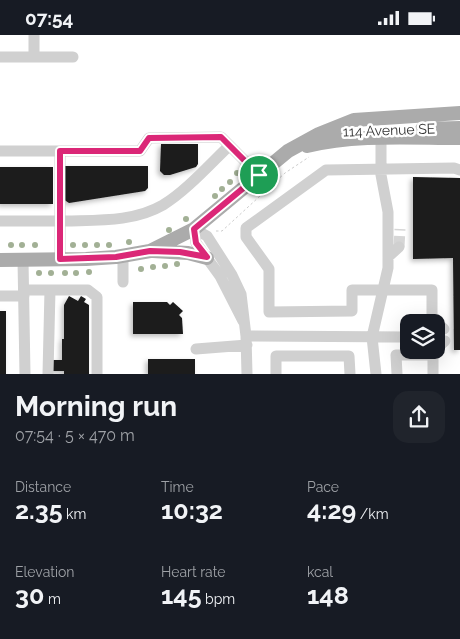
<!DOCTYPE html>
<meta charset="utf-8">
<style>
body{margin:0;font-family:Raleway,sans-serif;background:#20242c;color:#f1f3f6;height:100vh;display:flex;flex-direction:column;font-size:19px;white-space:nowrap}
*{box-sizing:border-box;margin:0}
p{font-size:16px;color:#9ea1a6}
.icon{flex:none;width:28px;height:28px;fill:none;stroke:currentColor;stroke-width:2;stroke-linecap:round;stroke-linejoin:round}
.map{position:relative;height:339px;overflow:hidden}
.panel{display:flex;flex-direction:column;background:#171b24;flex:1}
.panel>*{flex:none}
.fabs{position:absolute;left:400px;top:279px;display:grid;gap:10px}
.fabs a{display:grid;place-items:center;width:45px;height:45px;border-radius:10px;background:#171b24;box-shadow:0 5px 20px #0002;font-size:25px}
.pin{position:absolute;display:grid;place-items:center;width:42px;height:42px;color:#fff;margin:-21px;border:2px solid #fff;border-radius:50%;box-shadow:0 1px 5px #0007}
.round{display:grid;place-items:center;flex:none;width:52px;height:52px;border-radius:15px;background:#20242c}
.overview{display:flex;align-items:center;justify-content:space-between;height:85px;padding:0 15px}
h1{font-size:28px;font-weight:700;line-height:38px}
.metrics{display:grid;grid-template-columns:repeat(3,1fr);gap:8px;height:85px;padding:5px 15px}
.metrics div{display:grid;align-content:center}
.metrics b{font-size:25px;font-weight:700}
.metrics small{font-size:14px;font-weight:400}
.metrics p{font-size:14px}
.status{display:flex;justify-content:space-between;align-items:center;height:35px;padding:0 25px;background:#171b24;direction:ltr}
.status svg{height:14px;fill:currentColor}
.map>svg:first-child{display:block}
</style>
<div class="status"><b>07:54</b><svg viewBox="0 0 49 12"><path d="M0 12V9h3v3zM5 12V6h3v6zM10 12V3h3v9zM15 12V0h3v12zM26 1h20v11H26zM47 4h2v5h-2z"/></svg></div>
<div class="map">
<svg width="460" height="339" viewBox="0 0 460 339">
<defs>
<filter id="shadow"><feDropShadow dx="-2.5" dy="2.5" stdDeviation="2.5" flood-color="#0004"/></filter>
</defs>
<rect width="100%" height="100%" fill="#fff"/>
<!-- building -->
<path fill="#1a1a1a" filter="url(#shadow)" d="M161,109H198V129L196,132L170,140H164L160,136Z
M63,131H148V153L145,156L69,168L63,164Z
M0,132H53V169H0Z
M413,142L460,143V315H454L453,223L413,224Z
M69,261L78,266L81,261L86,264L84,267L89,270V339H64V336H52V325H62V304H64V270Z
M133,267H167L170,270L173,267L183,276L179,280L182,283L183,299H133Z
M0,276H6V339H0Z
M148,324H195V339H148Z"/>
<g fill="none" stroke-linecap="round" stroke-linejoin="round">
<!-- minor-tunnel -->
<path stroke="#d6d6d6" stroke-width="11" stroke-dasharray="11 5.5" stroke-linecap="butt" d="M399,212L400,194"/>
<!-- path -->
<path stroke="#cdcdcd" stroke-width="1" stroke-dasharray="2.5 2.5" stroke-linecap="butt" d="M216,196H222L285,138L309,122"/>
<!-- minor -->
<path stroke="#d0d0d0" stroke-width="11" d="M0,22H73
M34,22V0
M0,116H140L149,103L221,102L259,140
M60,116V224
M0,186C22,186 44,186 66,186C98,185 134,187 163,170C187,155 209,130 229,111
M194,194L207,201L232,240L241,259L246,301L247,339
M194,194L196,208L220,241L243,286
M123,220V247
M388,222L399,212
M23,225L25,339
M24,255H88L97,262V339
M0,261H24
M432,284L444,294
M432,288V255H352V276L269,277V234L246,202V193L326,135L454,133L460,135
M246,301L409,302
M196,314L247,310
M436,314L445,306
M433,315V339
M48,339L50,255
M276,339V321H349L350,339
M376,339L372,302L388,233V177L381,140V103
M397,339L396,320H433"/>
<!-- major -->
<path stroke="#ababab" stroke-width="14" d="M422,94L460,93
M307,111C356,99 409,103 460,103
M153,216L188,218L207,223
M0,225L86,224L116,222L150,216L194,194L288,116L319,99L354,85L460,78"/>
</g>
<!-- trees -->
<g fill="#a2b095">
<circle cx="237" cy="138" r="3"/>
<circle cx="230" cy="147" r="3"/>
<circle cx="222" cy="154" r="3"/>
<circle cx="215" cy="161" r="3"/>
<circle cx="186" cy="184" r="3"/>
<circle cx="169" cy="195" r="3"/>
<circle cx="129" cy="207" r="3"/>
<circle cx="11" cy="210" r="3"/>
<circle cx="22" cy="210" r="3"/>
<circle cx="35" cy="210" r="3"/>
<circle cx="73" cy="210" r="3"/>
<circle cx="85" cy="210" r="3"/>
<circle cx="97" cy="210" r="3"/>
<circle cx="109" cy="210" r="3"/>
<circle cx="177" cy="229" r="3"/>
<circle cx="165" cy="231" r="3"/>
<circle cx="153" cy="232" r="3"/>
<circle cx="141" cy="234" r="3"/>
<circle cx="89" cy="237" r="3"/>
<circle cx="39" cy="238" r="3"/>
<circle cx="51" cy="238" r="3"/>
<circle cx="65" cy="238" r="3"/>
<circle cx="76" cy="238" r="3"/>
</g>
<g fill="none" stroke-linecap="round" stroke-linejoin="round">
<!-- route casing -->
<g stroke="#fff" stroke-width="10">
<path id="route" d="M221,102L259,140L194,194L196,208L207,222L180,217L150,216L116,222L60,224V116H140L149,103Z"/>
</g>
<!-- route -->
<use href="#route" stroke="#db2777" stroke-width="6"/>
</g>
<g text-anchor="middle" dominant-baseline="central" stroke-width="5" stroke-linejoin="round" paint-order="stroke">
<!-- street labels -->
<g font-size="14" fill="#333" stroke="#fff">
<text transform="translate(389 95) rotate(-2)">114 Avenue SE</text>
</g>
</g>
</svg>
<div class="fabs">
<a><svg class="icon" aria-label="layers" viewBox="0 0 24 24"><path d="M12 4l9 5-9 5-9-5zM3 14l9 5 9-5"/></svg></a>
</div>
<div class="pin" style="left:259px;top:140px;background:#1e9e55"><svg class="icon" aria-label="arrive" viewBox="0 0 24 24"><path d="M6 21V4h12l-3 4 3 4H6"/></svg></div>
</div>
<section class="panel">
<div class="overview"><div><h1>Morning run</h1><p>07:54 · 5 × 470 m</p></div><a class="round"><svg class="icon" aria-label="share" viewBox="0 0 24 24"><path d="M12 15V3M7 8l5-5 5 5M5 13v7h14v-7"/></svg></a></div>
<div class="metrics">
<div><p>Distance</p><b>2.35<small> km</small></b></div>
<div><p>Time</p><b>10:32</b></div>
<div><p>Pace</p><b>4:29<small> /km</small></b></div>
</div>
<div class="metrics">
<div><p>Elevation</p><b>30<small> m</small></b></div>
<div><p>Heart rate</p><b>145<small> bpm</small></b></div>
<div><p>kcal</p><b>148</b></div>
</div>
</section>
